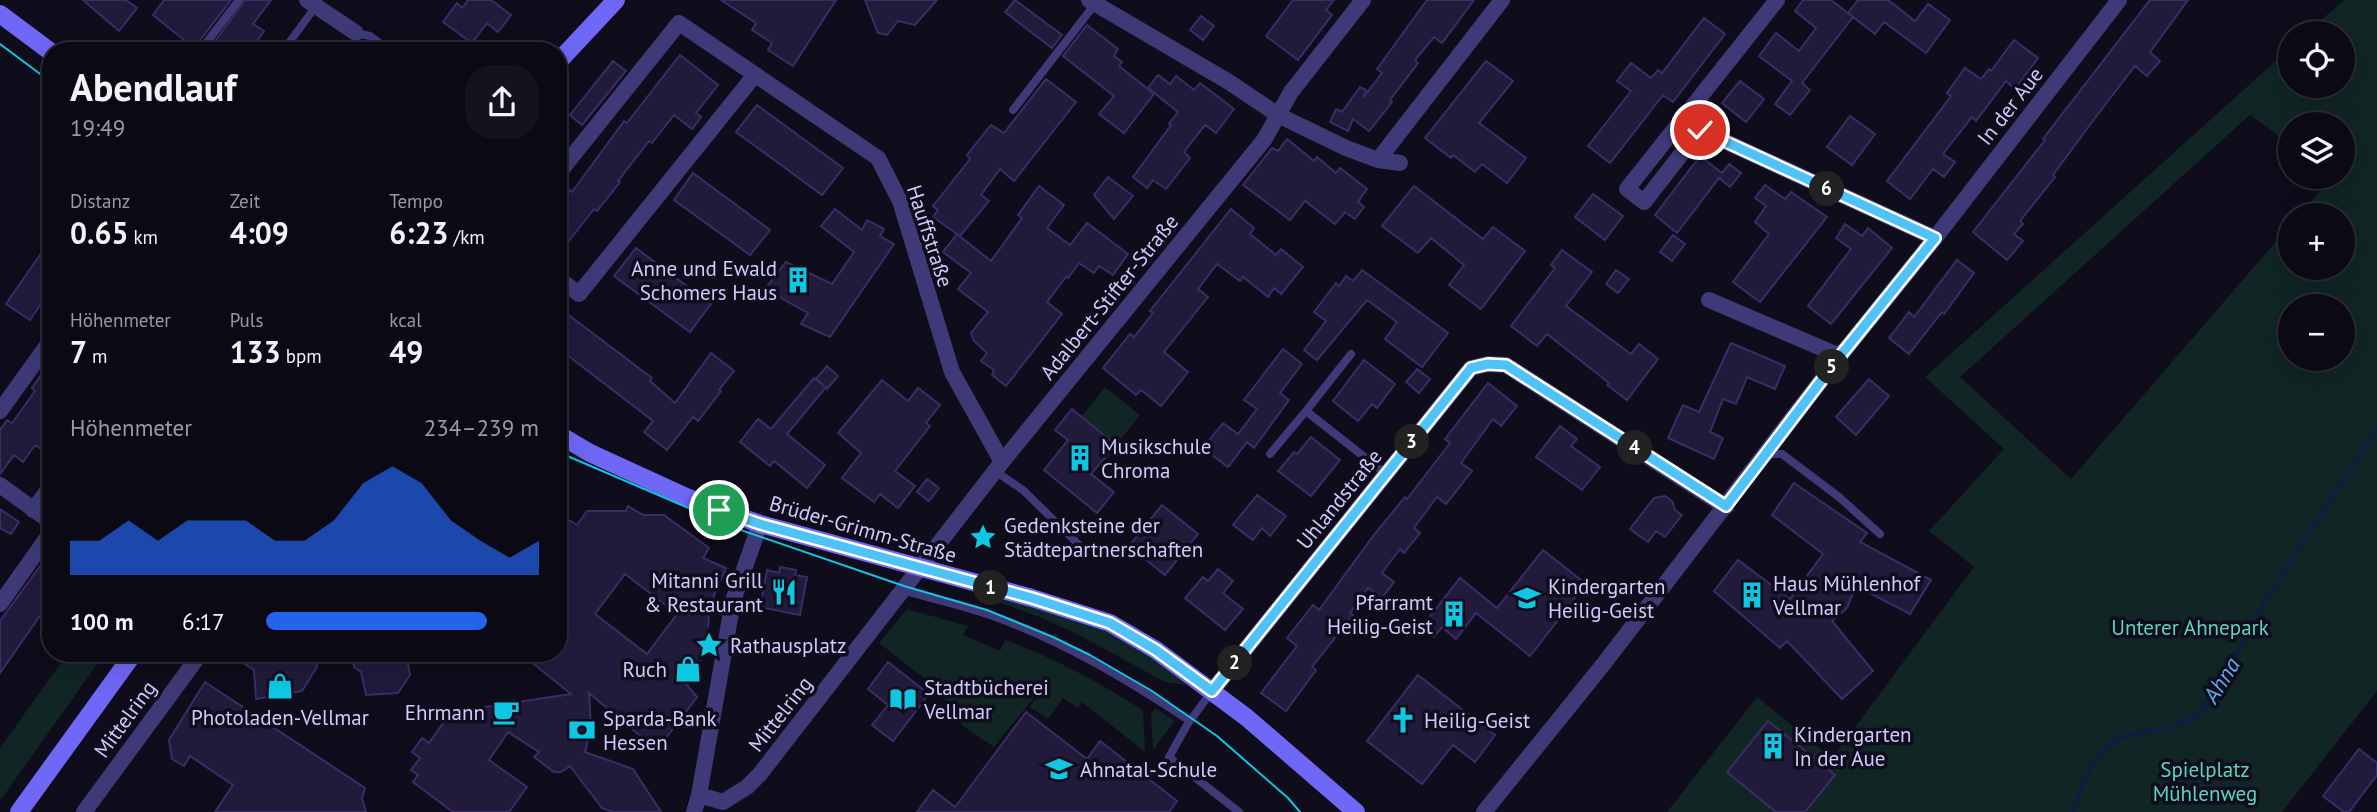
<!DOCTYPE html>
<html lang="de">
<meta charset="utf-8">
<style>
body{margin:0;font-family:"PT Sans",sans-serif;background:#14121d;color:#f1f3f6;height:100vh;display:flex;flex-direction:column;font-size:26px;white-space:nowrap}
*{box-sizing:border-box;margin:0}
p{font-size:23px;color:#9a9aa0}
.icon{flex:none;width:38px;height:38px;fill:none;stroke:currentColor;stroke-width:2;stroke-linecap:round;stroke-linejoin:round}
.map{position:relative;flex:1;overflow:hidden}
.details{position:absolute;left:42px;top:42px;width:525px;height:620px;display:flex;flex-direction:column;background:#0b0914;border-radius:28px;box-shadow:0 7px 28px #0002,0 0 0 2px #2b2a34}
.details>*{flex:none}
.fabs{position:absolute;left:2278px;top:21px;display:grid;gap:14px}
.fabs a{display:grid;place-items:center;width:77px;height:77px;border-radius:50%;background:#0b0914;box-shadow:0 7px 28px #0002,0 0 0 2px #2b2a34;font-size:35px}
.pin{position:absolute;display:grid;place-items:center;width:60px;height:60px;color:#fff;margin:-30px;border:4px solid #fff;border-radius:50%;box-shadow:0 2px 7px #0007}
.km{position:absolute;width:35px;height:35px;margin:-18px;border-radius:50%;background:#222;color:#fff;font-size:19px;line-height:35px;text-align:center}
.round{display:grid;place-items:center;flex:none;width:74px;height:74px;border-radius:28px;background:#14121d}
.head{display:flex;align-items:center;justify-content:space-between;height:119px;padding:0 28px}
h1{font-size:38px;font-weight:800;line-height:52px}
.figures{display:grid;grid-template-columns:repeat(3,1fr);gap:10px;height:119px;padding:7px 28px}
.figures div{display:grid;align-content:center}
.figures b{font-size:30px;font-weight:800}
.figures small{font-size:19px;font-weight:400}
.figures p{font-size:19px}
.chart{height:196px;padding:14px 28px}
.chart p{display:flex;justify-content:space-between}
.chart svg{width:100%;height:126px;margin-top:7px;fill:#2563eb;opacity:.7}
ul{padding:0 28px;list-style:none;font-size:23px}
li{display:grid;grid-template-columns:112px 84px 1fr;align-items:center;height:52px}
li i{height:18px;border-radius:9px;background:#2563eb}
.map>svg:first-child{display:block}
</style>
<div class="map">
<svg width="2377" height="812" viewBox="0 0 2377 812">
<rect width="100%" height="100%" fill="#0f0c1b"/>
<!-- green -->
<path fill="#102524" fill-rule="evenodd" d="M2344,0H2377V691L2282,812H1667L1757,697L1832,758L1974,567L1929,531L2004,449L1925,377L2291,47V86H2343V33H2306ZM2250,115L2291,145V124H2343V177H2332L2299,215H2343V268H2291V224L2071,479L1960,377ZM2291,306H2343V359H2291Z
M1105,387L1140,415L1116,445L1081,417Z
M986,595C1046,610 1106,624 1158,661C1168,668 1180,674 1187,685L1165,682L1079,635L1042,618L985,597Z
M907,609L968,626L963,635L1000,651L1005,640C1054,657 1099,683 1143,710L1145,752L1082,702L1078,708L1063,698L1048,719L1030,707L1053,674L994,747L963,726L939,690L879,643Z
M68,653H105L0,801V748Z
M1155,708L1175,721L1153,750L1151,715Z"/>
<g fill="none" stroke-linecap="round" stroke-linejoin="round">
<!-- stream -->
<path stroke="#0e1f3d" stroke-width="5" d="M2073,812L2084,781L2099,754L2118,738L2173,726L2196,717L2216,695L2261,608L2377,428"/>
</g>
<!-- building -->
<path fill="#211a3b" stroke="#3a2d65" stroke-width="2" fill-rule="evenodd" d="M83,0H126L137,8L119,31Z
M164,0H231L194,48L153,15Z
M245,0H271L253,24L264,31L250,51H208Z
M468,0H491L511,15L498,32L487,23L472,43L443,22L457,3L462,8Z
M721,0H836L793,66L768,50L772,43L752,30L756,23Z
M865,0H937L915,25L898,21L887,35L878,33Z
M1015,0L1062,35L1052,48L1005,12Z
M1293,0H1334L1326,10L1332,15L1298,60L1266,36Z
M1427,0H1474L1442,43L1434,37L1415,60L1418,63L1390,100L1392,102L1369,131L1353,119L1348,131L1330,122L1336,109L1342,112L1360,87L1366,90L1363,98L1382,73L1377,69Z
M1803,0H1831L1853,17L1802,83L1810,90L1790,115L1775,104L1792,81L1759,56L1776,33L1799,51L1816,28L1795,11Z
M1858,0H1888L1915,21L1928,4L1950,20L1926,53L1884,22L1875,34L1848,13Z
M2150,0H2188L2150,52L2160,61L2147,76L2135,66L2098,114L2053,175L2055,177L2020,221L2023,224L2014,234L2023,241L2007,260L1973,232L2045,140L2043,139Z
M1201,16L1214,26L1203,40L1190,30Z
M1704,18L1725,34L1673,102L1663,95L1610,163L1588,146L1631,91L1617,81L1631,63L1651,78L1658,70L1662,73Z
M1087,25L1118,49L1114,56L1122,62L1119,66L1154,94L1124,133L1099,114L1114,96L1063,56Z
M2014,40L2038,58L2015,89L2006,81L1976,121L1972,117L1943,154L1955,162L1944,177L1933,169L1910,199L1887,181L1951,96L1947,93L1965,68L1981,79L1989,69L1991,71Z
M680,55L718,85L696,113L701,117L692,129L674,115L652,143L649,141L618,181L620,182L597,211L594,209L558,255V205L570,190L572,192L624,121L627,123Z
M613,61L626,71L582,125L570,115Z
M1486,61L1513,81L1479,123L1526,158L1507,183L1482,164L1475,172L1453,155L1451,158L1425,138Z
M1158,75L1170,84L1176,76L1194,90L1200,83L1234,109L1216,133L1205,125L1184,152L1190,158L1166,189L1153,180L1147,188L1133,177L1171,125L1169,124L1178,112L1148,88Z
M1046,79L1076,102L1014,181L1000,169L981,195L989,201L960,236L933,217L938,210L933,206L970,159L967,155L991,125L1004,133Z
M1740,81L1764,99L1746,122L1722,103Z
M757,105L843,168L822,195L736,132Z
M1850,116L1875,134L1852,165L1827,147Z
M1287,139L1314,161L1317,157L1336,173L1340,168L1367,189L1358,202L1364,207L1355,219L1345,212L1335,224L1305,201L1290,220L1243,185L1272,148L1278,151Z
M1700,156L1722,173L1729,164L1741,173L1730,187L1719,178L1677,233L1655,215Z
M693,173L770,230L750,255L674,200Z
M1108,177L1133,196L1114,219L1094,195Z
M1765,185L1785,199L1791,192L1827,217L1760,302L1733,282L1769,234L1755,222L1766,206L1755,198Z
M1039,186L1064,205L1047,228L1070,245L1087,223L1128,254L1113,275L1099,266L1094,273L1079,263L1068,278L1066,277L1047,302L1062,314L1006,386L992,375L994,370L981,361L987,353L974,341L971,333L988,312L958,289L971,273L943,252L957,234L991,261L1022,218L1018,215Z
M1414,186L1483,239L1493,227L1525,251L1481,309L1449,285L1464,265L1431,238L1418,253L1382,226Z
M1593,194L1623,216L1605,240L1575,217Z
M835,209L862,230L867,220L884,229L880,236L894,244L830,337L801,324L808,313L765,289L786,262L832,284L854,252L821,226Z
M1231,209L1254,228L1250,234L1276,255L1281,249L1303,267L1281,294L1274,288L1268,297L1243,277L1240,281L1217,264L1198,289L1208,297L1164,352L1188,372L1161,406L1141,390L1136,395L1103,368L1130,334L1134,337L1153,313L1150,311Z
M1845,224L1862,236L1868,228L1892,248L1831,324L1808,306L1851,249L1836,238Z
M1673,235L1685,244L1672,261L1660,252Z
M51,239V289L30,320L6,304Z
M636,248L711,304L690,332L614,276Z
M1562,250L1592,272L1566,306L1631,354L1639,344L1658,359L1627,400L1607,385L1609,383L1547,334L1537,346L1511,326L1555,268L1551,265Z
M1957,260L1974,273L1944,314L1942,312L1909,354L1889,338L1909,312L1914,317Z
M1362,270L1448,333L1422,367L1385,339L1397,322L1367,300L1317,360L1304,350L1326,321L1314,312L1336,283L1339,286L1346,276L1353,281Z
M1616,270L1629,279L1618,293L1606,284Z
M558,307L652,378L650,381L675,403L711,353L734,371L719,390L721,391L698,421L693,417L667,450L644,432L653,421L558,348Z
M1731,343L1785,366L1775,389L1747,377L1736,404L1723,399L1710,432L1723,438L1714,459L1668,438L1683,405L1699,412Z
M1283,349L1302,364L1280,393L1289,400L1254,448L1247,442L1228,467L1203,448L1223,423L1238,434L1257,409L1244,400Z
M1364,360L1395,384L1377,408L1372,404L1358,421L1333,401Z
M51,361V441L44,451L35,445L23,462L14,455L0,474V430L7,420L12,423L35,391L32,388Z
M827,366L838,376L827,389L826,387L787,434L825,465L807,488L774,461L770,466L740,442L758,419L771,429L814,378L824,386L816,379Z
M1417,369L1430,379L1419,393L1406,382Z
M1869,379L1889,396L1856,435L1836,417Z
M882,380L908,401L918,388L940,405L926,423L930,426L895,471L915,486L898,508L880,494L874,502L842,478L861,453L838,433Z
M1488,383L1517,406L1501,426L1493,419L1461,463L1472,471L1446,504L1437,497L1414,528L1420,533L1404,553L1400,549L1382,573L1394,582L1382,598L1368,588L1350,613L1353,615L1312,667L1316,670L1286,711L1261,693L1297,646L1287,638L1313,605L1319,610L1373,536L1405,497L1407,499L1450,443L1445,439Z
M1072,409L1116,445L1091,474L1114,492L1097,513L1044,470L1068,440L1055,430Z
M1560,426L1577,439L1571,446L1600,467L1582,490L1536,457Z
M1311,437L1340,460L1311,496L1278,471L1294,452L1297,454Z
M927,479L939,488L929,501L917,492Z
M1794,483L1867,533L1860,542L1931,580L1910,614L1856,586L1847,608L1832,621L1873,671L1842,699L1787,641L1780,648L1714,591L1738,560L1790,599L1823,554L1772,515Z
M1257,495L1286,516L1270,536L1262,528L1253,540L1233,525Z
M1665,496L1672,501L1675,510L1682,515L1665,537L1656,531L1648,542L1630,529L1654,498Z
M1162,505L1198,534L1165,575L1129,546Z
M628,506L643,515H664L709,548L703,558L726,568L709,607L708,638L702,657L687,685L697,697L666,738L645,740L589,693L591,728L585,752L633,769L661,812H613L602,808L570,766L561,772H554L534,757L539,752L508,732L489,760L527,787L509,812H453L413,782L418,775L411,770L420,758L412,752L422,738L429,743L451,712L571,694L520,653H558V519L567,523L569,520L577,525L587,511H626ZM625,574L677,614L647,654L595,614Z
M0,509L19,522L11,534L0,528Z
M1543,550L1586,584L1530,656L1476,613L1456,639L1442,627L1434,637L1421,628L1460,578L1497,608Z
M51,551V600L0,673V621Z
M780,567L796,570L795,575L807,577L800,615L760,607L767,570L779,573Z
M1218,569L1233,581L1223,593L1243,609L1225,630L1185,598L1203,577L1208,581Z
M228,653H317V667L302,691L256,699L254,670Z
M352,653H406L410,675L398,693L366,695L361,672L354,667Z
M888,662L929,694L893,741L872,725L888,705L868,689Z
M1418,675L1495,735L1475,762L1453,745L1422,784L1367,741Z
M205,682L365,788L362,799L366,812H215L233,785L190,756L184,766L172,759L169,740Z
M1026,712L1087,759L1100,741L1177,801L1169,812H917L933,790L955,807Z
M1768,721L1835,775L1805,812H1776L1727,772Z
M2359,749L2377,763V775L2349,812H2344L2323,796Z"/>
<g fill="none" stroke-linecap="round" stroke-linejoin="round">
<!-- lane -->
<path stroke="#3e3a77" stroke-width="8" d="M356,33L370,36L390,51
M200,51L239,0
M283,51L316,6
M1013,110L1095,4
M1351,354L1306,411L1386,474
M1270,454L1306,411
M1766,454H1782L1839,497L1880,534
M995,471L1023,490L1078,544
M901,590C931,598 961,605 990,615C1061,640 1127,679 1190,721
M1212,691L1187,725L1169,757L1239,812"/>
<!-- street -->
<path stroke="#3e3a77" stroke-width="16" d="M307,0L356,33
M1089,0L1229,82L1278,115L1346,148L1378,160L1400,163
M1685,118L1700,130L1644,202L1627,189L1777,0
M1700,130L1935,238
M1378,160L1502,0
M558,174L679,23L878,158L900,201L952,372L1002,462
M558,278L579,294L754,76
M1709,300L1840,356
M0,411L51,340
M0,485L51,522
M33,510L51,486
M0,604L51,532
M1212,691L1471,368L1488,364L1506,365L1726,507
M699,795L723,802L747,787L760,774L1002,462L1264,140L1291,92L1363,0
M84,812L201,653
M694,812L699,795L733,601L760,524
M1484,812L1602,666L1840,356L1935,238L2119,0"/>
<!-- secondary -->
<path stroke="#6f67f5" stroke-width="18" d="M0,14L51,52
M558,62L616,0
M558,434L590,453L686,497L760,524L1032,598L1110,623L1156,650L1246,717L1356,812
M19,812L134,653"/>
<!-- tram -->
<path stroke="#0fc7e2" stroke-width="2" d="M0,44L51,82
M558,452L735,528L904,586L987,610L1053,637L1090,655L1152,691L1217,736L1288,798L1300,812"/>
</g>
<g fill="none" stroke-linecap="round" stroke-linejoin="round">
<!-- route casing -->
<g stroke="#fff" stroke-width="14">
<path id="route" d="M719,510L760,524L1032,598L1110,623L1156,650L1212,691L1471,368L1488,364L1506,365L1726,506L1840,356L1935,238L1700,130"/>
</g>
<!-- route -->
<use href="#route" stroke="#4fc3f7" stroke-width="9"/>
</g>
<!-- icons -->
<defs>
<g id="building-bare" transform="scale(2.1)"><path d="M-4-6H4V6H1V3H-1V6H-4ZM-2.5-4.3h1.7v1.8h-1.7ZM.8-4.3h1.7v1.8H.8ZM-2.5-1h1.7V.8h-1.7ZM.8-1h1.7V.8H.8Z" fill="#0fc7e2" stroke="#0f0c1b" stroke-width="2.5" paint-order="stroke"/></g>
<g id="sight-bare" transform="scale(2.1)"><path d="M0-6L1.8-2.2L6-1.7L2.9 1.2L3.7 5.4L0 3.3L-3.7 5.4L-2.9 1.2L-6-1.7L-1.8-2.2Z" fill="#0fc7e2" stroke="#0f0c1b" stroke-width="2.5" paint-order="stroke"/></g>
<g id="restaurant-bare" transform="scale(2.1)"><path d="M-5-6h1v4h1v-4h1v4h1v-4h1v5L-1.5 .5V6h-2V.5L-5-1ZM5-6V6H3V1.5H1.5Q1.5-4 5-6Z" fill="#0fc7e2" stroke="#0f0c1b" stroke-width="2.5" paint-order="stroke"/></g>
<g id="school-bare" transform="scale(2.1)"><path d="M0-5L7-2L0 1L-7-2ZM-4 1L0 2.5L4 1V4Q0 6-4 4Z" fill="#0fc7e2" stroke="#0f0c1b" stroke-width="2.5" paint-order="stroke"/></g>
<g id="shop-bare" transform="scale(2.1)"><path d="M-5-2.5h2.3a2.7 3.5 0 0 1 5.4 0H5L5.5 6h-11ZM-1.5-2.5h3a1.5 2.3 0 0 0-3 0Z" fill="#0fc7e2" stroke="#0f0c1b" stroke-width="2.5" paint-order="stroke"/></g>
<g id="library-bare" transform="scale(2.1)"><path d="M-6-4Q-3-5.5-.7-3.5V5Q-3 3-6 4ZM6-4Q3-5.5 .7-3.5V5Q3 3 6 4Z" fill="#0fc7e2" stroke="#0f0c1b" stroke-width="2.5" paint-order="stroke"/></g>
<g id="cafe-bare" transform="scale(2.1)"><path d="M-5.5-4.5H6V0H3Q3 3.5 0 3.5H-2.5Q-5.5 3.5-5.5 0ZM3-3.2v2h1.7v-2ZM-6 4.5H4V6H-6Z" fill="#0fc7e2" stroke="#0f0c1b" stroke-width="2.5" paint-order="stroke"/></g>
<g id="church-bare" transform="scale(2.1)"><path d="M-1.2-6h2.4v3.5h3.3v2.4h-3.3V6h-2.4V-.1h-3.3v-2.4h3.3Z" fill="#0fc7e2" stroke="#0f0c1b" stroke-width="2.5" paint-order="stroke"/></g>
<g id="bank-bare" transform="scale(2.1)"><path d="M-6-4H6V4H-6ZM0-2.3a2.3 2.3 0 1 0 0 4.6a2.3 2.3 0 1 0 0-4.6Z" fill="#0fc7e2" stroke="#0f0c1b" stroke-width="2.5" paint-order="stroke"/></g>
</defs>
<g fill-rule="evenodd">
<use href="#building-bare" x="798" y="280"/>
<use href="#building-bare" x="1080" y="458"/>
<use href="#sight-bare" x="983" y="537"/>
<use href="#restaurant-bare" x="784" y="592"/>
<use href="#building-bare" x="1752" y="595"/>
<use href="#school-bare" x="1527" y="598"/>
<use href="#building-bare" x="1454" y="614"/>
<use href="#sight-bare" x="709" y="645"/>
<use href="#shop-bare" x="688" y="669"/>
<use href="#shop-bare" x="280" y="686"/>
<use href="#library-bare" x="903" y="699"/>
<use href="#cafe-bare" x="506" y="712"/>
<use href="#church-bare" x="1403" y="720"/>
<use href="#bank-bare" x="582" y="730"/>
<use href="#building-bare" x="1773" y="746"/>
<use href="#school-bare" x="1059" y="769"/>
</g>
<g text-anchor="middle" dominant-baseline="central" stroke-width="7" stroke-linejoin="round" paint-order="stroke">
<!-- street labels -->
<g font-size="21" fill="#d1cafc" stroke="#0f0c1b">
<text transform="translate(2010 106) rotate(-52)">In der Aue</text>
<text transform="translate(930 236) rotate(72)">Hauffstraße</text>
<text transform="translate(1109 297) rotate(-51)">Adalbert-Stifter-Straße</text>
<text transform="translate(1339 499) rotate(-51)">Uhlandstraße</text>
<text transform="translate(863 529) rotate(16)">Brüder-Grimm-Straße</text>
<text transform="translate(780 714) rotate(-52)">Mittelring</text>
<text transform="translate(125 719) rotate(-54)">Mittelring</text>
</g>
<!-- poi labels -->
<g font-size="21" fill="#d1cafc" stroke="#0f0c1b" text-anchor="start">
<text x="777" y="268" text-anchor="end">Anne und Ewald<tspan x="777" dy="24">Schomers Haus</tspan></text>
<text x="1101" y="446">Musikschule<tspan x="1101" dy="24">Chroma</tspan></text>
<text x="1004" y="525">Gedenksteine der<tspan x="1004" dy="24">Städtepartnerschaften</tspan></text>
<text x="763" y="580" text-anchor="end">Mitanni Grill<tspan x="763" dy="24">&amp; Restaurant</tspan></text>
<text x="1773" y="583">Haus Mühlenhof<tspan x="1773" dy="24">Vellmar</tspan></text>
<text x="1548" y="586">Kindergarten<tspan x="1548" dy="24">Heilig-Geist</tspan></text>
<text x="1433" y="602" text-anchor="end">Pfarramt<tspan x="1433" dy="24">Heilig-Geist</tspan></text>
<text x="730" y="645">Rathausplatz</text>
<text x="667" y="669" text-anchor="end">Ruch</text>
<text x="924" y="687">Stadtbücherei<tspan x="924" dy="24">Vellmar</tspan></text>
<text x="485" y="712" text-anchor="end">Ehrmann</text>
<text x="280" y="717" text-anchor="middle">Photoladen-Vellmar</text>
<text x="603" y="718">Sparda-Bank<tspan x="603" dy="24">Hessen</tspan></text>
<text x="1424" y="720">Heilig-Geist</text>
<text x="1794" y="734">Kindergarten<tspan x="1794" dy="24">In der Aue</tspan></text>
<text x="1080" y="769">Ahnatal-Schule</text>
</g>
<!-- park labels -->
<g font-size="21" fill="#5cd5bb" stroke="#0f0c1b">
<text x="2190" y="627">Unterer Ahnepark</text>
<text x="2205" y="769">Spielplatz<tspan x="2205" dy="24">Mühlenweg</tspan></text>
</g>
<!-- water labels -->
<g font-size="23" font-style="italic" fill="#5faaf5" stroke="#0f0c1b">
<text transform="translate(2221 680) rotate(-58)">Ahna</text>
</g>
</g>
</svg>
<div class="fabs">
<a><svg class="icon" aria-label="locate" viewBox="0 0 24 24"><circle cx="12" cy="12" r="6"/><path d="M12 2v4M12 18v4M2 12h4M18 12h4"/></svg></a>
<a><svg class="icon" aria-label="layers" viewBox="0 0 24 24"><path d="M12 4l9 5-9 5-9-5zM3 14l9 5 9-5"/></svg></a>
<a>+</a>
<a>−</a>
</div>
<div class="pin" style="left:719px;top:510px;background:#1e9e55"><svg class="icon" aria-label="arrive" viewBox="0 0 24 24"><path d="M6 21V4h12l-3 4 3 4H6"/></svg></div>
<div class="pin" style="left:1700px;top:130px;background:#d93025"><svg class="icon" aria-label="check" viewBox="0 0 24 24"><path d="M5 12l5 5 9-10"/></svg></div>
<b class="km" style="left:991px;top:588px">1</b>
<b class="km" style="left:1235px;top:663px">2</b>
<b class="km" style="left:1412px;top:442px">3</b>
<b class="km" style="left:1635px;top:448px">4</b>
<b class="km" style="left:1832px;top:367px">5</b>
<b class="km" style="left:1827px;top:189px">6</b>
<section class="details">
<div class="head"><div><h1>Abendlauf</h1><p>19:49</p></div><a class="round"><svg class="icon" aria-label="share" viewBox="0 0 24 24"><path d="M12 15V3M7 8l5-5 5 5M5 13v7h14v-7"/></svg></a></div>
<div class="figures">
<div><p>Distanz</p><b>0.65<small> km</small></b></div>
<div><p>Zeit</p><b>4:09</b></div>
<div><p>Tempo</p><b>6:23<small> /km</small></b></div>
</div>
<div class="figures">
<div><p>Höhenmeter</p><b>7<small> m</small></b></div>
<div><p>Puls</p><b>133<small> bpm</small></b></div>
<div><p>kcal</p><b>49</b></div>
</div>
<div class="chart"><p><span>Höhenmeter</span>234–239 m</p>
<svg viewBox="0 0 160 44" preserveAspectRatio="none"><path d="M0 44V32L10 32L20 25L30 32L40 25L50 25L60 25L70 32L80 32L90 25L100 12L110 6L120 12L130 25L140 32L150 38L160 32V44z"/></svg>
</div>
<ul>
<li><b>100 m</b>6:17<i style="width:81%"></i></li>
</ul>
</section>
</div>
